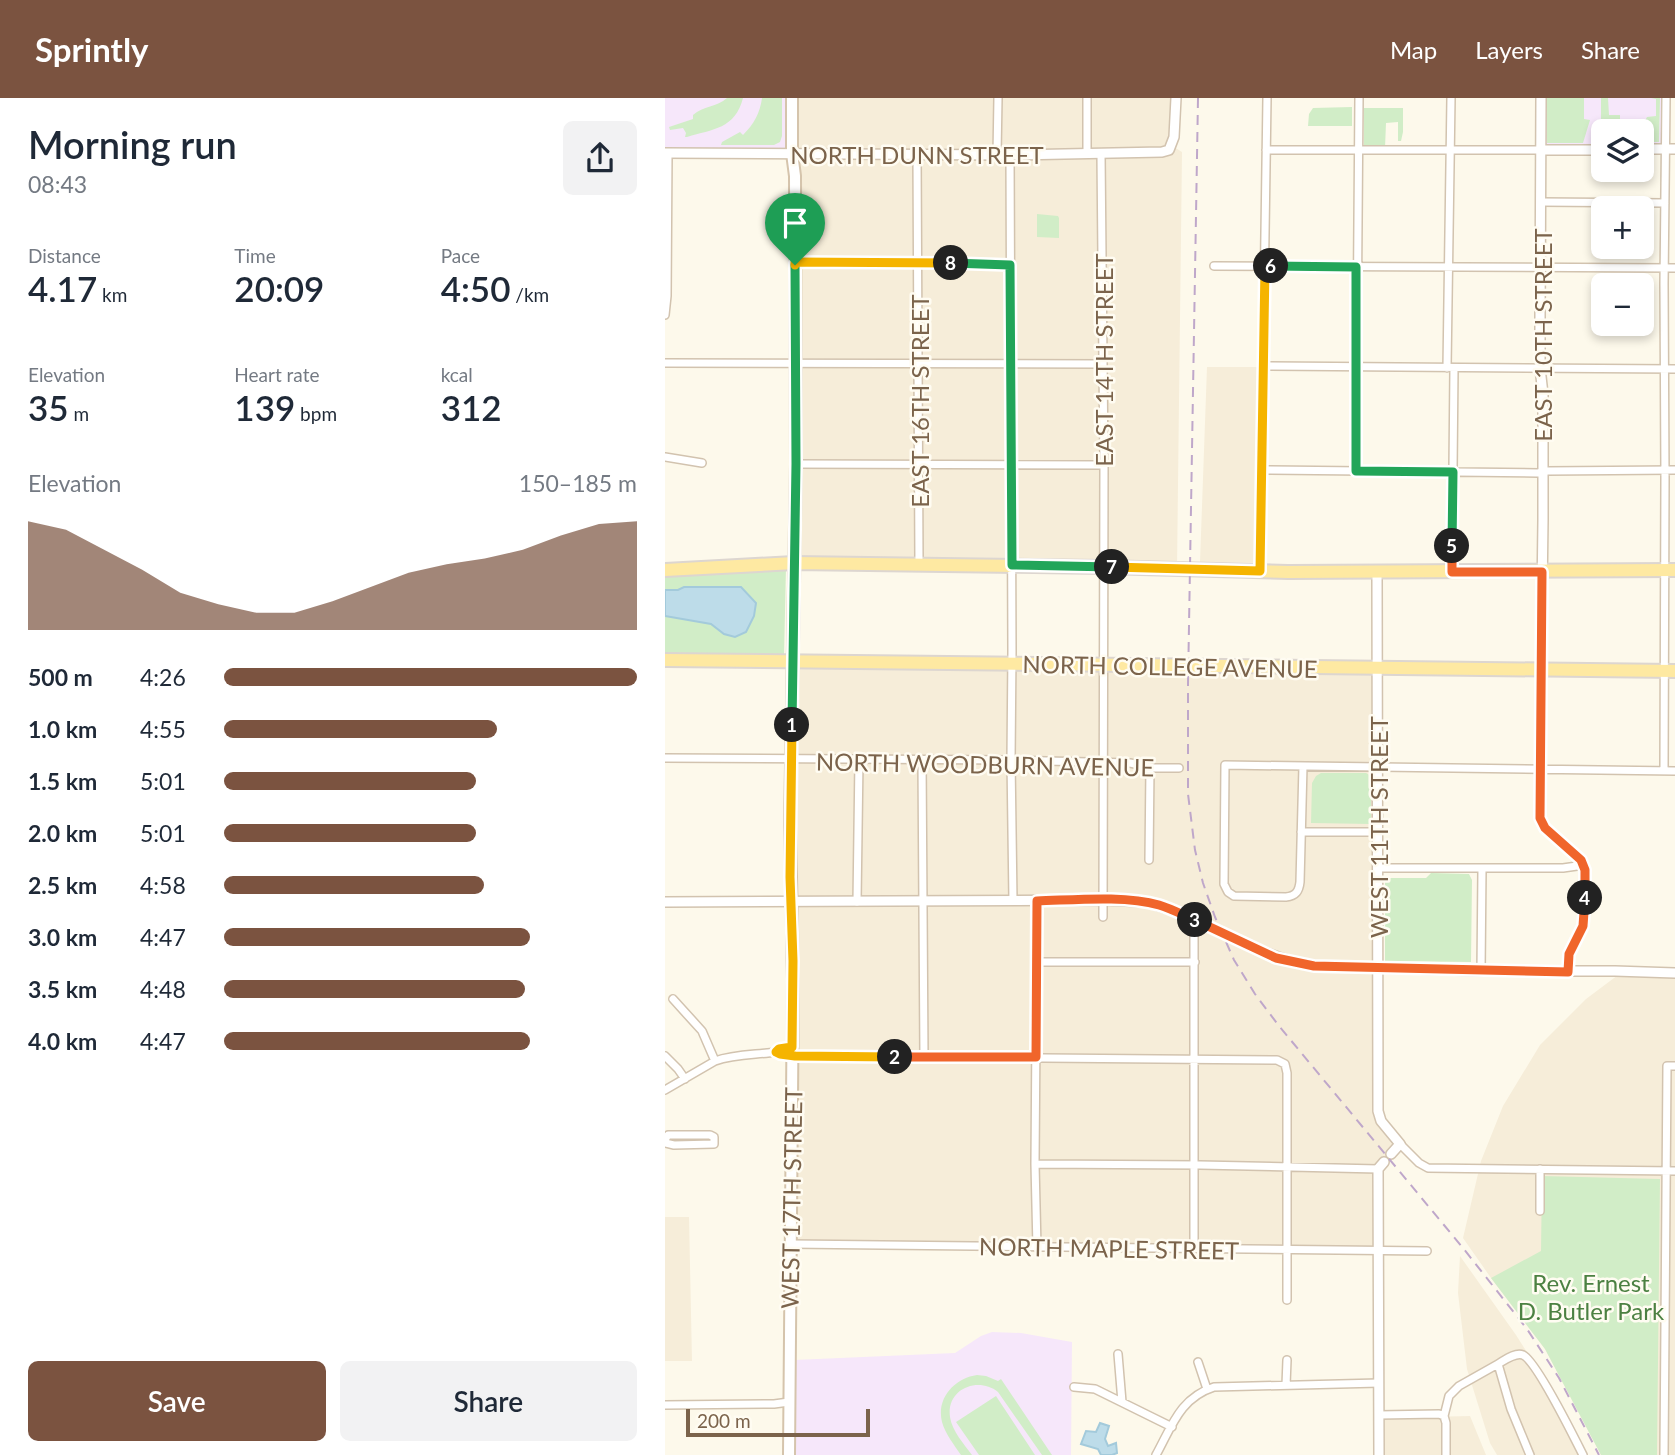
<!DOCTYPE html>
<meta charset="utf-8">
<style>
body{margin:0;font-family:Lato,sans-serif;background:#f2f2f3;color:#1f2937;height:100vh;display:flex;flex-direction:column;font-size:26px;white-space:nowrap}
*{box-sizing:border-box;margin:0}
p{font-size:23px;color:#747a83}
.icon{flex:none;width:38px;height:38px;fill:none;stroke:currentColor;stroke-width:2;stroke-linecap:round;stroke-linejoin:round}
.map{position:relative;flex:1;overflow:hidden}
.details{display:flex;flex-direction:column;background:#fff;width:665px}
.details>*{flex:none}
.controls{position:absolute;left:926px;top:21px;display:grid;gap:14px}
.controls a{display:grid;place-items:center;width:63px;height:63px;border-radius:10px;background:#fff;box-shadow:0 4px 10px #0003;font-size:35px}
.scale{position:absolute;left:21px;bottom:18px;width:184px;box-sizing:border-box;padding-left:7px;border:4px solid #7b634b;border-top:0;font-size:19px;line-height:24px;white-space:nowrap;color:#7b634b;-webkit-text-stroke:5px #fffcf2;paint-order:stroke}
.pin{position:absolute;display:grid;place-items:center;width:60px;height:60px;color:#fff;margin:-72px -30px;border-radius:50% 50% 50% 0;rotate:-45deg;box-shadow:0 0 7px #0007}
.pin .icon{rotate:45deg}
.km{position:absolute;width:35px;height:35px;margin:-18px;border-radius:50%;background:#222;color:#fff;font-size:19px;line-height:35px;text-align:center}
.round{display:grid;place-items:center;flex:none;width:74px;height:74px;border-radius:10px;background:#f2f2f3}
.headline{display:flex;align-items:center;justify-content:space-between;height:119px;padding:0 28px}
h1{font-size:38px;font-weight:600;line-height:52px}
.stats{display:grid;grid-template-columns:repeat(3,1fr);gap:10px;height:119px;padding:7px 28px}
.stats div{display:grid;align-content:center}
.stats b{font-size:35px;font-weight:600}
.stats small{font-size:19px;font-weight:400}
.stats p{font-size:19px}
.chart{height:196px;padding:14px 28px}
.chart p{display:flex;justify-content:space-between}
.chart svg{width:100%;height:126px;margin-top:7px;fill:#7b5340;opacity:.7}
.action{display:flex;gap:14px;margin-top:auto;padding:14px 28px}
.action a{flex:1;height:80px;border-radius:10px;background:#7b5340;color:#fff;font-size:28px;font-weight:600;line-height:80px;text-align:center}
.action a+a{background:#f2f2f3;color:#1f2937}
ul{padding:0 28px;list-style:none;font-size:23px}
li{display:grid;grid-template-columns:112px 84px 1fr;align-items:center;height:52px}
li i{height:18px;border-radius:9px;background:#7b5340}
header{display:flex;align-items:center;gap:42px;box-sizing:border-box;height:98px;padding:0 35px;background:#7b5340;color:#fff}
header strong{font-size:33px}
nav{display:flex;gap:38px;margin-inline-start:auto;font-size:24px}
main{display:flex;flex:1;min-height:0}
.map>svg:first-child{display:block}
</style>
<header>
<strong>Sprintly</strong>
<nav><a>Map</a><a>Layers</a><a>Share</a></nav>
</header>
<main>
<section class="details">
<div class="headline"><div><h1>Morning run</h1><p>08:43</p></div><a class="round"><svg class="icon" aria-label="share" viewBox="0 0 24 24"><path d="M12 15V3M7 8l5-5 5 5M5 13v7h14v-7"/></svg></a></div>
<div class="stats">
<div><p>Distance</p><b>4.17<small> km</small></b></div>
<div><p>Time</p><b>20:09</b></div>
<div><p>Pace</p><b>4:50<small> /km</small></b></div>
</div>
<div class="stats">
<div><p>Elevation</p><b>35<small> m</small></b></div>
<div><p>Heart rate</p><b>139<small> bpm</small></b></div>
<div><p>kcal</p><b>312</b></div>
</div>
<div class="chart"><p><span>Elevation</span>150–185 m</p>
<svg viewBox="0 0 160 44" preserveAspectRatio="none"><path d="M0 44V6L10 9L20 16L30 23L40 31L50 35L60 38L70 38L80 34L90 29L100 24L110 21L120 19L130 16L140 11L150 7L160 6V44z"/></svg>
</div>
<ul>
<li><b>500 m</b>4:26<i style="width:100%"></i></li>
<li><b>1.0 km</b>4:55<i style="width:66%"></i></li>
<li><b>1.5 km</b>5:01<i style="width:61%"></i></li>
<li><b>2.0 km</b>5:01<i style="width:61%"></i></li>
<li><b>2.5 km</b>4:58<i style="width:63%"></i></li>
<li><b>3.0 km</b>4:47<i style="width:74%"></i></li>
<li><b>3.5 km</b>4:48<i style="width:73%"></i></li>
<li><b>4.0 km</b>4:47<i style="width:74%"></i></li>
</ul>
<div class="action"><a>Save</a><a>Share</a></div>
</section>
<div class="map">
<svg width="1010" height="1357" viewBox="0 0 1010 1357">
<rect width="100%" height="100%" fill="#fdf9eb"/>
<!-- residential -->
<path fill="#f6edd9" d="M123,0H509V49L517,54L512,471L130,466Z
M542,269H600L599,465L535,464Z
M126,563L712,566L714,1021L734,1046L714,1070L712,1154L124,1146Z
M957,874L1010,875V1357H936L880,1251L826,1180L798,1140L816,1063L838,1008L875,947L921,901Z
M0,1119H24L27,1263H0Z
M795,1158L851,1237L893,1303L918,1357H832L825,1345L802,1271L793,1195Z
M805,1318L821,1357H720V1320Z"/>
<!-- education -->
<path fill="#f6e7fa" d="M0,0H123V52L0,51Z
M879,0H999L998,49H977L976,33H938V49H879Z
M327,1234L356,1235L407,1244L406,1357H129V1262L290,1255L316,1238Z"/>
<!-- green -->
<path fill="#d1edc7" d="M62,0H78C70,31 48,31 22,39H20L21,35L18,30L5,32L4,29L28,21V17C38,8 52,9 62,0Z
M97,0H117V38L115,44L109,47H56L57,44L75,34L78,37C89,26 95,15 97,0Z
M882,0H919V21L925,22L918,45H882Z
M936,0H943L944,17H955V21H960V25H968L967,32L944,33L930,30V25L936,24Z
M986,0H995L994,44H977L976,33H975L982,19L991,18V1Z
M687,9V28H643L644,16L648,10Z
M699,10H738V34L736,43H733V24L721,25L720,50L699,51Z
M372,116L393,118L394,120V140L372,139Z
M121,469L119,559L0,557V475Z
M656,675H701L706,678V726L646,725L647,685L651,678Z
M766,775L804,776L807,782L806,864L720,863V782L724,780H761Z
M877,1078L995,1081L992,1357H936L880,1251L826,1180L876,1153Z
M312,1277L321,1278L333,1283L336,1281L387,1357H377L333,1294C313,1278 281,1291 285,1319C287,1333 299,1346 307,1357H296C289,1347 280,1335 277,1324C271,1300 290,1280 312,1277Z
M331,1298L370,1357H314L291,1324Z"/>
<!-- water -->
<path fill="#bddce9" stroke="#a3cadb" stroke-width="2" d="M19,489H76L91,505L89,518L81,534L70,539L59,536L46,526L0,518V492H13Z
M435,1325L444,1328L440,1341L443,1348L451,1345L452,1355L447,1357H436L433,1351L416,1346L421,1333L431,1334Z"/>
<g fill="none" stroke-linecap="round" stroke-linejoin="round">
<!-- minor casing -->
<g stroke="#d2c3af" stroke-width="10">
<path id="minor" d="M601,52H876
M252,56L254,466
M422,56V0
M436,56L439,367L438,819
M332,57L333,0
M345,57L347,553L346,662L348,803
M876,104L1000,105
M130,164H253L345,167
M549,168L1010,170
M0,217L2,198L3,55
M0,265L438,266
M598,268L1010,271
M782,270L786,0
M0,359L37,365
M131,366L439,367
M597,372L873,375L882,373L1010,372
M691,373L694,0
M595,473L602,0
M787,474L789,270
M876,572L875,720L880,730L916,762L921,772L918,828L904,856L903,874
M0,660L346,662L465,665L489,670H514
M257,662L259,959
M638,668L635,784C634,793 631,798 621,799L569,798L563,794L559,786L560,667L1010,673
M999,673L1000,380L999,186L1001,0
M636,734H713
M484,762L485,669
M713,770H898L919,767
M372,803L370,1066L372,1150
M192,804L194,662
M529,837V1151
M371,864H530
M816,873L817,771
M8,901L37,933L50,963
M111,954L115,956L130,958L612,962L620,966L622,975V1202
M0,958L13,971L20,981
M0,992L50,963C70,956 90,957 111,954L114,951L127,949
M0,1042L3,1037H45L49,1039V1046L9,1047L0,1045
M735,1046L754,1065L763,1070L1010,1073
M370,1066L535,1067L713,1071
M875,1071V1113
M126,1146L762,1153
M453,1256L457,1304
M533,1264L542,1291
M833,1266C840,1262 850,1254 858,1257C871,1263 910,1341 918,1357
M621,1287L622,1262
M409,1289L430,1291L507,1329
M0,1307L109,1306L124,1304
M714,1317L774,1316L779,1318
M491,1357C507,1328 515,1300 549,1289L714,1285
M781,1357V1325L779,1318L784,1298L794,1288L833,1266L846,1311L865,1357
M999,1357L1002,968H1010"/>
</g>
<!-- tertiary casing -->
<g stroke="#d2c3af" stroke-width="12">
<path id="tertiary" d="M976,51H1010
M876,52H938
M0,55L345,57L497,54L504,52L509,39L511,0
M712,474L713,1013L716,1023L735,1046L726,1056
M876,572L878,422V296L875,270V221L876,0
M0,804L439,802L482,804L510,813
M587,849C608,858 627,865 649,868L825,873H950L1010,875
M714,1357L713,1071L719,1064"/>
</g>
<!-- secondary casing -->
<g stroke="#d5c4ac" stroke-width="14">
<path id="secondary" d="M124,1357L128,881L125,728L131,366L130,78L127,55V0"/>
</g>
<!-- primary casing -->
<g stroke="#ddd6d0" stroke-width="16">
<path id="primary" d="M0,472L129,465L438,469L623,474L1010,472
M0,562L1010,573"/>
</g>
<!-- minor -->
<use href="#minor" stroke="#fff" stroke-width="7"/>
<!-- tertiary -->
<use href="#tertiary" stroke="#fff" stroke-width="9"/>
<!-- secondary -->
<use href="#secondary" stroke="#fff" stroke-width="10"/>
<!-- primary -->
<use href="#primary" stroke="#fee9a2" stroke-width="12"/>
<!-- rail -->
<path stroke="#bfa7ca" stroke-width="2" stroke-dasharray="10 7" stroke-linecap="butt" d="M533,0L523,586V696L530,752L538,785L550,819L569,862L590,896L614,928L798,1150L862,1231L894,1280L934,1357"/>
<!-- tertiary-bridge casing -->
<g stroke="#d2c3af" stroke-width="12" stroke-linecap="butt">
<path id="tertiary-bridge" d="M510,813L587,849"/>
</g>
<!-- tertiary-bridge -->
<use href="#tertiary-bridge" stroke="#fff" stroke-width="9"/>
</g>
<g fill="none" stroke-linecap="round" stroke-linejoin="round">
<!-- split-1 casing -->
<g stroke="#fff" stroke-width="14">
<path id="split-1" d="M127,627L131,366L130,167"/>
</g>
<!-- split-2 casing -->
<g stroke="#fff" stroke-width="14">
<path id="split-2" d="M127,627L125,779L128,863L127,949L114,951L111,954L115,956L130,958L230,959"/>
</g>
<!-- split-3 casing -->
<g stroke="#fff" stroke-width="14">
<path id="split-3" d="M230,959H371L372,803C409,802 459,797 494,807C507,811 518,817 530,822"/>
</g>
<!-- split-4 casing -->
<g stroke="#fff" stroke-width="14">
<path id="split-4" d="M530,822L611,860L649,868L903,874L904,856L918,828L920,800"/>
</g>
<!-- split-5 casing -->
<g stroke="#fff" stroke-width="14">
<path id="split-5" d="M787,448V474H877L875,720L880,730L916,762L920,772V800"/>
</g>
<!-- split-6 casing -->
<g stroke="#fff" stroke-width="14">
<path id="split-6" d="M606,168L691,169V373L788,374L787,448"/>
</g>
<!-- split-7 casing -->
<g stroke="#fff" stroke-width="14">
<path id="split-7" d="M447,469L595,473L600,168H606"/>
</g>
<!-- split-8 casing -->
<g stroke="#fff" stroke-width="14">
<path id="split-8" d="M286,165L345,167L347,467L447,469"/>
</g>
<!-- split-9 casing -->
<g stroke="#fff" stroke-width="14">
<path id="split-9" d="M130,167V164L286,165"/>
</g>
<!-- split-1 -->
<use href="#split-1" stroke="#22a559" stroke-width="9"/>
<!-- split-2 -->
<use href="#split-2" stroke="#f5b400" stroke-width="9"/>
<!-- split-3 -->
<use href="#split-3" stroke="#f0652b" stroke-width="9"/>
<!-- split-4 -->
<use href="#split-4" stroke="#f0652b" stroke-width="9"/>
<!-- split-5 -->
<use href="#split-5" stroke="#f0652b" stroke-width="9"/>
<!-- split-6 -->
<use href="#split-6" stroke="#22a559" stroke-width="9"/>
<!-- split-7 -->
<use href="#split-7" stroke="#f5b400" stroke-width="9"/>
<!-- split-8 -->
<use href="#split-8" stroke="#22a559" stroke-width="9"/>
<!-- split-9 -->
<use href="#split-9" stroke="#f5b400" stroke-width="9"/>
</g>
<g text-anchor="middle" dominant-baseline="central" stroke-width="5" stroke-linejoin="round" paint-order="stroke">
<!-- street labels -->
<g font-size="24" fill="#7b634b" stroke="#fffcf2">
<text x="252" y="56">NORTH DUNN STREET</text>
<text transform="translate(877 237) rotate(-90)">EAST 10TH STREET</text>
<text transform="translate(438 262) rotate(-90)">EAST 14TH STREET</text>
<text transform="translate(254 303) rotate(-90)">EAST 16TH STREET</text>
<text transform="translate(505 568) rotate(1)">NORTH COLLEGE AVENUE</text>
<text transform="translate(320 666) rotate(1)">NORTH WOODBURN AVENUE</text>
<text transform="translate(713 729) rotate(-90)">WEST 11TH STREET</text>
<text transform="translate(126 1100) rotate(-89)">WEST 17TH STREET</text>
<text transform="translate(444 1150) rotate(1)">NORTH MAPLE STREET</text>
</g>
<!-- park labels -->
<g font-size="24" fill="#4c8142" stroke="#fffcf2">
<text x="926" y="1184">Rev. Ernest<tspan x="926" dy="28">D. Butler Park</tspan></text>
</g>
</g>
</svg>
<div class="controls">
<a><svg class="icon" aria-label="layers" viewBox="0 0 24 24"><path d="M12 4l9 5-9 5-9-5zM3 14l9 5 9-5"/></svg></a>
<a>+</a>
<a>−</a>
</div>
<div class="scale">200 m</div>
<div class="pin" style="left:130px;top:167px;background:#1e9e55"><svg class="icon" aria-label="arrive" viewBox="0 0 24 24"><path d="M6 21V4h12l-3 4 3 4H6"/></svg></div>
<b class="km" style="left:127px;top:627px">1</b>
<b class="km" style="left:230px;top:959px">2</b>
<b class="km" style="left:530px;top:822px">3</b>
<b class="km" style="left:920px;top:800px">4</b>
<b class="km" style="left:787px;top:448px">5</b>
<b class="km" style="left:606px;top:168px">6</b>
<b class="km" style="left:447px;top:469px">7</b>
<b class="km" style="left:286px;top:165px">8</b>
</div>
</main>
